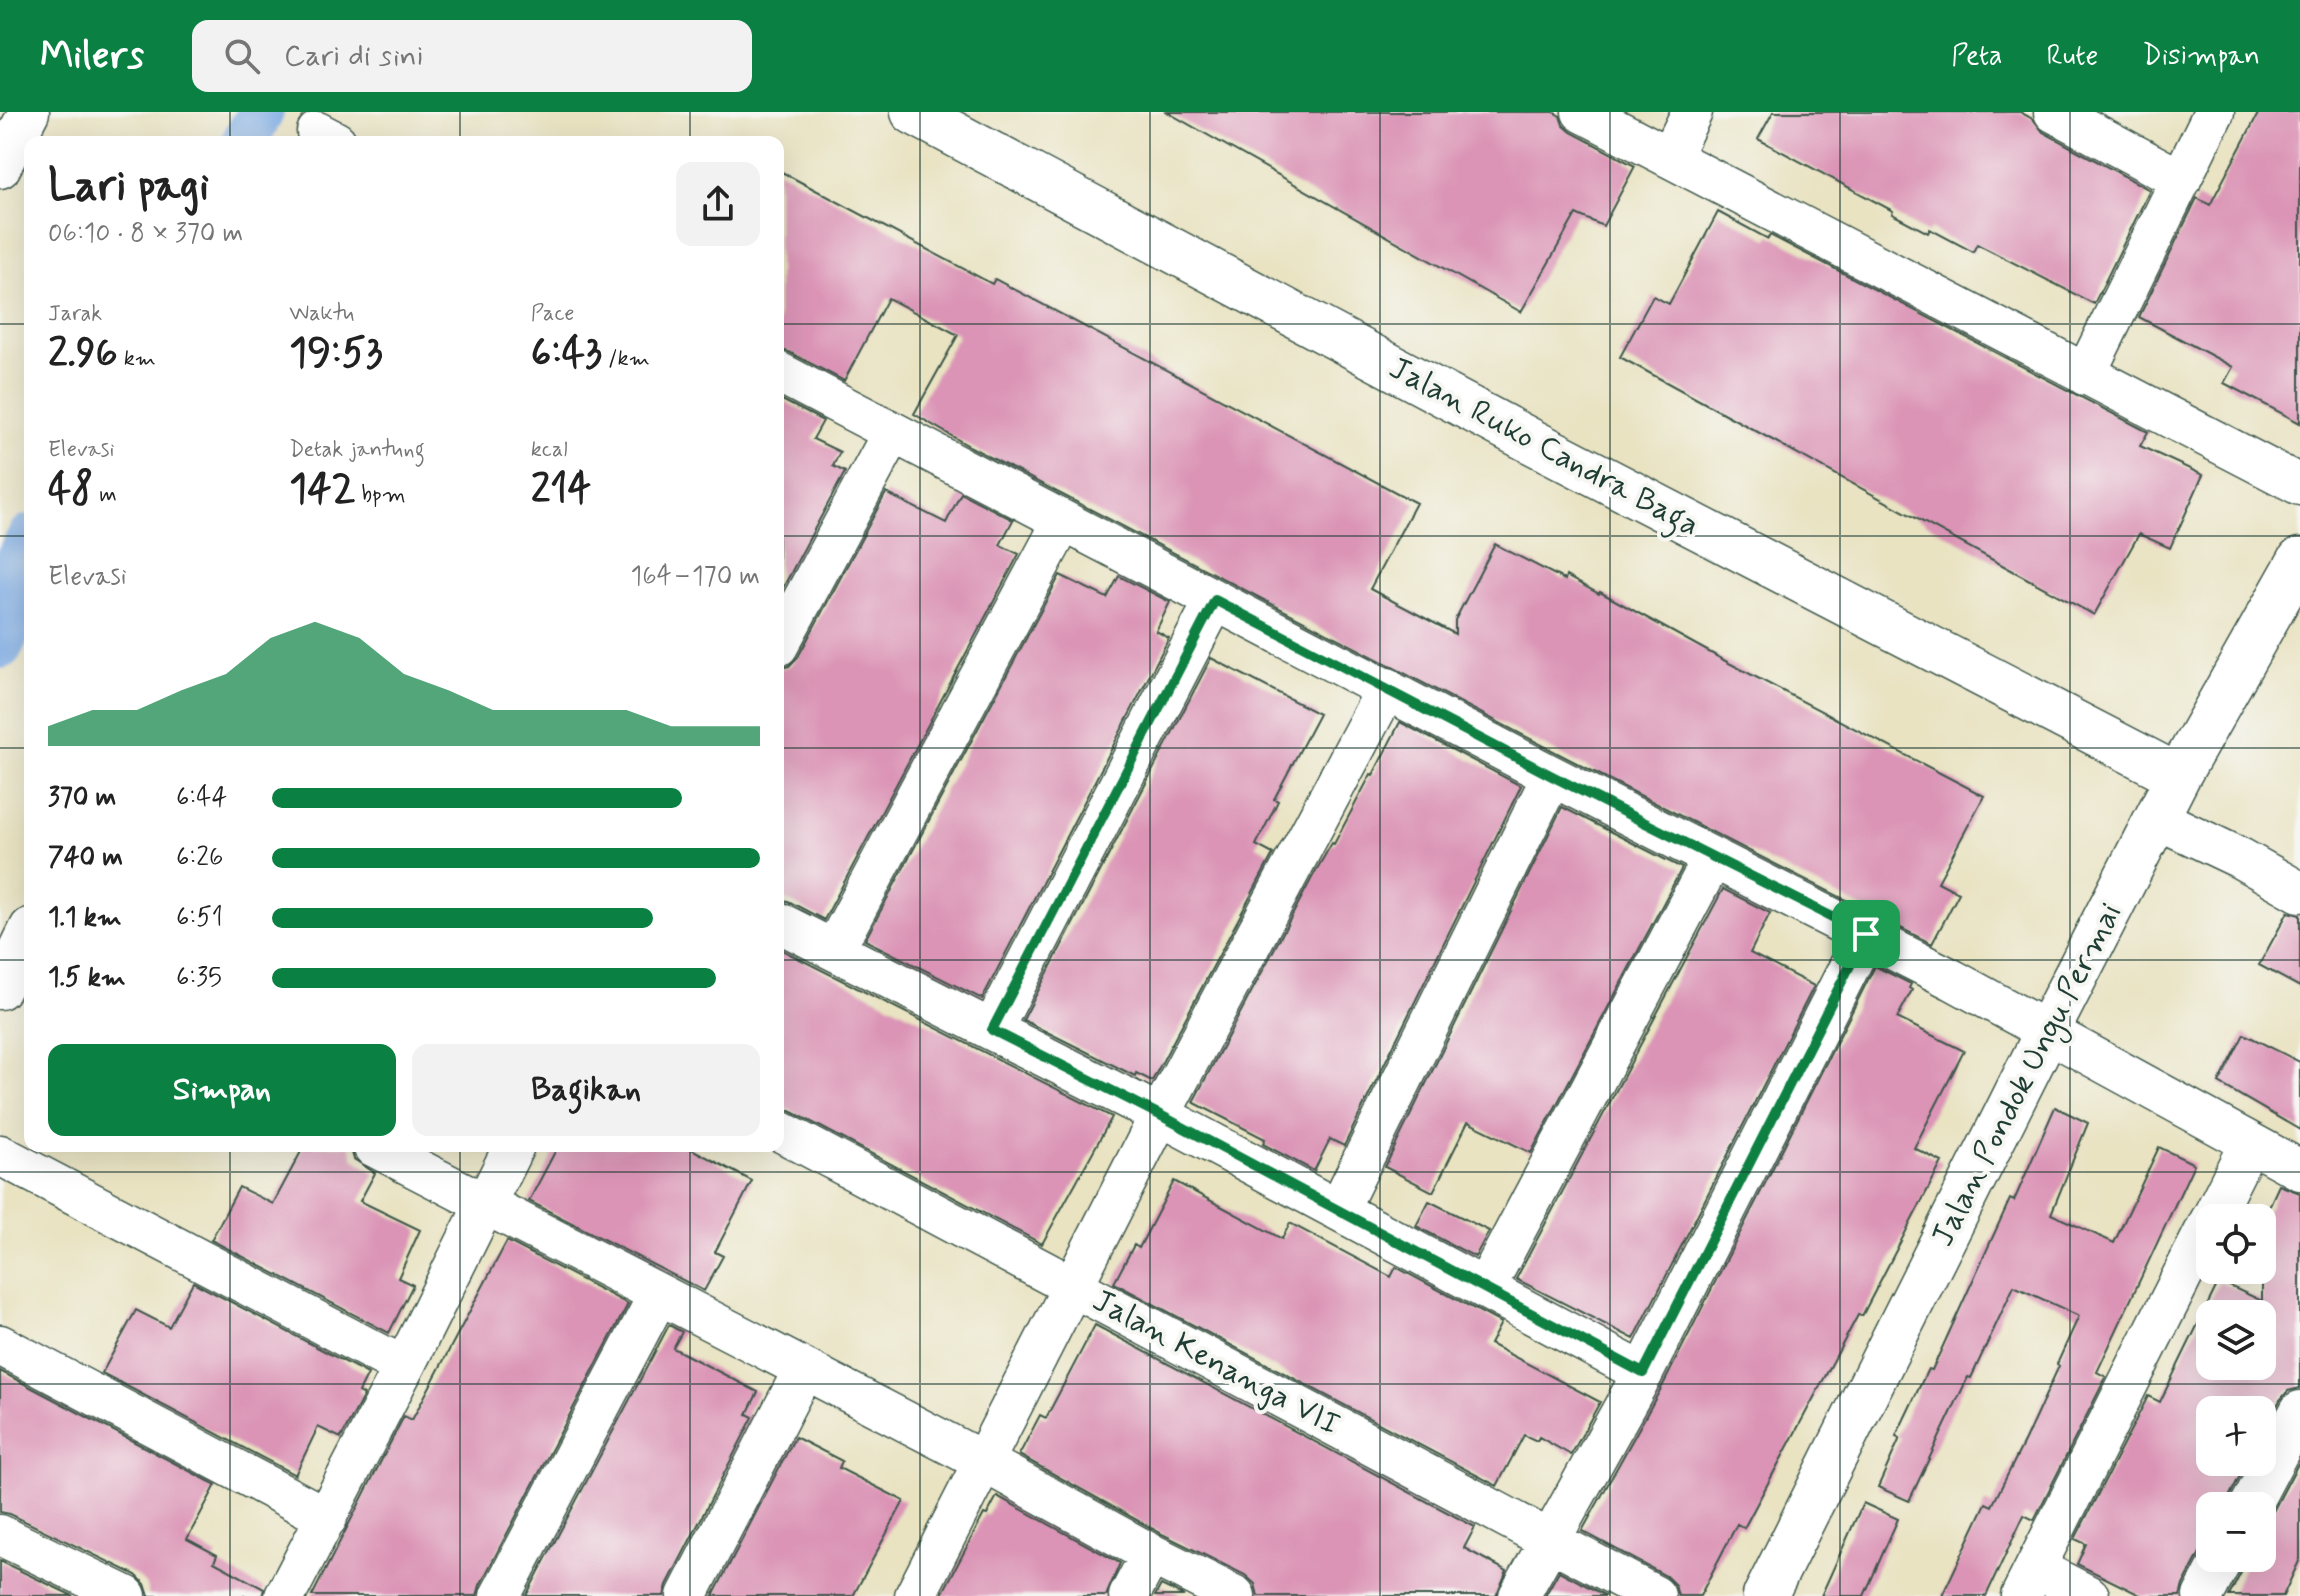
<!DOCTYPE html>
<html lang="id">
<meta charset="utf-8">
<style>
body{margin:0;font-family:Mynerve,sans-serif;background:#f2f2f2;color:#222;height:100vh;display:flex;flex-direction:column;font-size:30px;white-space:nowrap}
*{box-sizing:border-box;margin:0}
p{font-size:26px;color:#767676}
.icon{flex:none;width:44px;height:44px;fill:none;stroke:currentColor;stroke-width:2;stroke-linecap:round;stroke-linejoin:round}
.map{position:relative;flex:1;overflow:hidden}
.side{position:absolute;left:24px;top:24px;width:760px;height:1016px;display:flex;flex-direction:column;background:#fff;border-radius:16px;box-shadow:0 8px 32px #0002}
.side>*{flex:none}
.tools{position:absolute;left:2196px;top:1092px;display:grid;gap:16px}
.tools a{display:grid;place-items:center;width:80px;height:80px;border-radius:16px;background:#fff;box-shadow:0 8px 32px #0002;font-size:40px}
.pin{position:absolute;display:grid;place-items:center;width:68px;height:68px;color:#fff;margin:-34px;border-radius:16px;box-shadow:0 4px 12px #0006}
.round{display:grid;place-items:center;flex:none;width:84px;height:84px;border-radius:16px;background:#f2f2f2}
.overview{display:flex;align-items:center;justify-content:space-between;height:136px;padding:0 24px}
h1{font-size:44px;font-weight:800;line-height:60px}
.metrics{display:grid;grid-template-columns:repeat(3,1fr);gap:12px;height:136px;padding:8px 24px}
.metrics div{display:grid;align-content:center}
.metrics b{font-size:40px;font-weight:800}
.metrics small{font-size:22px;font-weight:400}
.metrics p{font-size:22px}
.chart{height:224px;padding:16px 24px}
.chart p{display:flex;justify-content:space-between}
.chart svg{width:100%;height:144px;margin-top:8px;fill:#0b8043;opacity:.7}
.button{display:flex;gap:16px;margin-top:auto;padding:16px 24px}
.button a{flex:1;height:92px;border-radius:16px;background:#0b8043;color:#fff;font-size:32px;font-weight:800;line-height:92px;text-align:center}
.button a+a{background:#f2f2f2;color:#222}
ul{padding:0 24px;list-style:none;font-size:26px}
li{display:grid;grid-template-columns:128px 96px 1fr;align-items:center;height:60px}
li i{height:20px;border-radius:10px;background:#0b8043}
header{display:flex;align-items:center;gap:48px;box-sizing:border-box;height:112px;padding:0 40px;background:#0b8043;color:#fff}
header strong{font-size:38px}
nav{display:flex;gap:44px;margin-inline-start:auto;font-size:28px}
.search{width:560px;height:72px;background:#f2f2f2;display:flex;align-items:center;gap:20px;box-sizing:border-box;padding:0 28px;border-radius:16px;color:#767676;font-size:30px}
.map>svg:first-child{display:block}
</style>
<header>
<strong>Milers</strong>
<div class="search"><svg class="icon" aria-label="search" viewBox="0 0 24 24"><circle cx="10" cy="10" r="6"/><path d="M15 15l6 6"/></svg>Cari di sini</div>
<nav><a>Peta</a><a>Rute</a><a>Disimpan</a></nav>
</header>
<div class="map">
<svg width="2300" height="1484" viewBox="0 0 2300 1484">
<rect width="100%" height="100%" fill="#f6f6f2"/>
<filter id="ink" filterUnits="userSpaceOnUse"><feTurbulence type="fractalNoise" baseFrequency=".0125" numOctaves="2"/><feDisplacementMap in="SourceGraphic" scale="16" xChannelSelector="R" yChannelSelector="G"/><feConvolveMatrix kernelMatrix="1 2 1 2 8 2 1 2 1" color-interpolation-filters="sRGB"/></filter>
<filter id="wash" filterUnits="userSpaceOnUse"><feTurbulence type="fractalNoise" baseFrequency=".006" numOctaves="4" result="noise"/><feDisplacementMap in="SourceGraphic" scale="32" xChannelSelector="R" yChannelSelector="G"/><feGaussianBlur stdDeviation="1.8" result="paint"/><feColorMatrix in="noise" values="0 0 0 0 0 0 0 0 0 0 0 0 0 0 0 0 0 1.4 0 .05"/><feComposite in="paint" operator="in"/></filter>
<g filter="url(#wash)">
<rect width="100%" height="100%" fill="#e9e3c2"/>
<g fill="none" stroke-linecap="round" stroke-linejoin="round">
<!-- canal -->
<path stroke="#79a9e3" stroke-width="46" d="M244,30L261,0
M0,481L30,425
M0,534L30,474"/>
</g>
<g id="blocks">
<!-- building -->
<path fill="#db94b6" fill-rule="evenodd" d="M1167,0H1553L1560,4L1563,13L1571,20L1635,54L1603,114L1576,102L1521,200Z
M1773,0H2020L2033,7L2043,20L2150,78L2094,192L1977,132L1973,140L1930,117L1928,121L1892,102L1893,99L1758,27Z
M2259,0H2300V311L2224,271L2233,255L2139,205L2197,86L2210,93Z
M778,58L992,172L995,167L1416,391L1370,477L1455,522V508L1495,432L1565,468L1566,464L1599,482L1600,480L1729,551L1984,684L1938,770L1959,781L1932,832L1563,644L969,334L914,302L958,223L888,186L844,269L789,240L778,237Z
M1718,100L1768,127L1770,123L2148,320L2140,334L2203,363L2170,436L2139,422L2094,503L1620,245L1653,184L1669,192Z
M778,286L823,309L813,327L840,340L833,354L845,360L778,485Z
M886,381L946,411L961,381L1013,408L1000,433L1019,442L824,808L788,789L778,787V557L789,554L798,545Z
M1060,463L1107,486L1119,464L1170,490L1156,519L1169,526L982,887L865,828Z
M1211,546L1319,602L1274,687L1278,689L1256,733L1273,742L1152,969L1136,961L1135,964L1023,908Z
M1400,610L1521,674L1344,1034L1330,1027L1314,1059L1263,1032L1265,1027L1193,990L1314,762L1332,731L1334,732L1371,662L1373,663Z
M1562,695L1682,756L1531,1041L1468,1010L1433,1080L1385,1055Z
M1723,777L1770,801L1750,841L1814,874L1634,1227L1516,1167Z
M2288,800L2300,803V875L2259,853Z
M778,836L1112,1005L1042,1132L789,998L778,995Z
M1875,854L1911,872L1909,876L1912,878L1897,906L1964,939L1914,1036L1942,1050L1862,1204L1858,1203L1744,1416L1737,1412L1700,1484H1678L1675,1473L1666,1464L1582,1419L1664,1271Z
M2244,922L2300,950V1018L2219,971Z
M2055,995L2088,1011L2051,1102L2114,1131L2159,1035L2194,1052L2097,1260L2106,1265L2034,1408L2024,1403L1986,1484H1942L1986,1391L1992,1394L2025,1328L2059,1254L2057,1252L2079,1204L2014,1174L1971,1266L1968,1265L1909,1389L1878,1375L1900,1326L1896,1324L1928,1257L1932,1258L2010,1087L2014,1089Z
M304,1034H350L354,1047L375,1061L360,1089L420,1118L398,1166L413,1173L389,1221L211,1128L239,1075L273,1092Z
M558,1034H686L752,1069L715,1140L723,1144L704,1179L529,1089Z
M1174,1069L1282,1127L1290,1111L1391,1165L1396,1155L1501,1211L1490,1232L1600,1290L1571,1343L1539,1325L1537,1329L1524,1323L1497,1374L1114,1171L1134,1133L1139,1136Z
M2279,1073L2300,1081V1276L2288,1279L2280,1288L2262,1322V1298H2210V1350H2247L2230,1383L2227,1394H2210V1427L2203,1435L2183,1473L2180,1484H2142L2077,1452L2086,1432L2075,1427L2148,1284L2160,1290L2219,1169L2262,1189V1110ZM2210,1202H2262V1254H2210Z
M1429,1089L1489,1119L1475,1145L1416,1114Z
M507,1129L628,1192L480,1473L477,1484H312L404,1304L412,1308Z
M193,1170L368,1262L359,1280L364,1283L341,1326L318,1315L295,1363L102,1261L136,1198L169,1215Z
M669,1213L682,1220L673,1236L758,1280L747,1302L753,1305L667,1473L664,1484H526Z
M1095,1213L1475,1415L1464,1436L1507,1459L1496,1484H1258L1255,1472L1245,1463L1162,1422L1019,1343L1040,1303L1046,1306Z
M0,1259L216,1373L187,1427L217,1443L214,1450L264,1477L262,1484H149L145,1472L136,1463L10,1402L0,1400Z
M795,1325L842,1349L839,1356L904,1389L853,1484H713Z
M2300,1348V1447L2283,1484H2229L2243,1457L2246,1446H2262V1414L2270,1405Z
M997,1384L1120,1451L1106,1484H941L984,1402L987,1403Z
M1863,1391L1898,1407L1864,1484H1821Z
M0,1449L73,1484H0Z
M1559,1459L1606,1484H1545Z
M1161,1473L1184,1484H1155Z"/>
</g>
</g>
<g filter="url(#ink)">
<use href="#blocks" fill-opacity="0" stroke="#3d5649" stroke-width="2"/>
<g fill="none" stroke-linecap="round" stroke-linejoin="round">
<!-- street casing -->
<g stroke="#3d5649" stroke-width="43">
<path id="street" d="M1582,0L2300,373
M2054,0L2181,68
M317,20L336,30
M1670,45L1692,0
M0,56L29,0
M778,260L1552,664L1953,868L2300,1058
M2085,263L2214,0
M778,534L893,320
M2158,707L2240,746L2300,780
M778,810L1160,1003L1643,1261
M834,838L1063,409
M0,877L30,816
M992,918L1215,488
M778,1018L1655,1484
M373,1034L984,1350L1151,1442L1235,1484
M0,1043L404,1255
M1338,1098L1552,664
M2212,1106L2249,1032
M1485,1176L1713,746
M0,1233L327,1406
M2250,1394L2300,1299
M0,1423L126,1484
M2035,1456L2089,1484
M285,1484L404,1255L514,1034
M500,1484L659,1182
M687,1484L804,1257
M915,1484L1160,1003L1387,576
M1129,1484L1151,1442
M1519,1484L1643,1261L1866,822
M2021,1484L2210,1109
M2203,1484L2223,1446"/>
</g>
<!-- secondary casing -->
<g stroke="#3d5649" stroke-width="47">
<path id="secondary" d="M913,0L1531,329L2178,664
M1765,1484L2047,920L2178,664L2300,448"/>
</g>
<!-- street -->
<use href="#street" stroke="#fff" stroke-width="40"/>
<!-- secondary -->
<use href="#secondary" stroke="#fff" stroke-width="44"/>
</g>
</g>
<g fill="none" stroke-linecap="round" stroke-linejoin="round" filter="url(#ink)">
<!-- route casing -->
<g stroke="#fff" stroke-width="16">
<path id="route" d="M1215,488L1552,664L1866,822L1643,1261L1160,1003L992,918Z"/>
</g>
<!-- route -->
<use href="#route" stroke="#0b8043" stroke-width="10"/>
</g>
<!-- grid -->
<path fill="none" stroke="#1f3d34" stroke-width="2" stroke-opacity="0.55" d="M230,0V30M460,0V30M690,0V30M920,0V1484M1150,0V1484M1380,0V1484M1610,0V1484M1840,0V1484M2070,0V1484M0,212H30M778,212H2300M0,424H30M778,424H2300M0,636H30M778,636H2300M0,848H30M778,848H2300M230,1034V1484M460,1034V1484M690,1034V1484M0,1060H2300M0,1272H2300"/>
<g text-anchor="middle" dominant-baseline="central" stroke-width="8" stroke-linejoin="round" paint-order="stroke">
<!-- street labels -->
<g font-size="32" fill="#1f3d34" stroke="#f6f6f2">
<text transform="translate(1544 335) rotate(28)">Jalan Ruko Candra Baga</text>
<text transform="translate(2027 963) rotate(-63)">Jalan Pondok Ungu Permai</text>
<text transform="translate(1216 1251) rotate(28)">Jalan Kenanga VII</text>
</g>
</g>
</svg>
<div class="tools">
<a><svg class="icon" aria-label="locate" viewBox="0 0 24 24"><circle cx="12" cy="12" r="6"/><path d="M12 2v4M12 18v4M2 12h4M18 12h4"/></svg></a>
<a><svg class="icon" aria-label="layers" viewBox="0 0 24 24"><path d="M12 4l9 5-9 5-9-5zM3 14l9 5 9-5"/></svg></a>
<a>+</a>
<a>−</a>
</div>
<div class="pin" style="left:1866px;top:822px;background:#1e9e55"><svg class="icon" aria-label="arrive" viewBox="0 0 24 24"><path d="M6 21V4h12l-3 4 3 4H6"/></svg></div>
<section class="side">
<div class="overview"><div><h1>Lari pagi</h1><p>06:10 · 8 × 370 m</p></div><a class="round"><svg class="icon" aria-label="share" viewBox="0 0 24 24"><path d="M12 15V3M7 8l5-5 5 5M5 13v7h14v-7"/></svg></a></div>
<div class="metrics">
<div><p>Jarak</p><b>2.96<small> km</small></b></div>
<div><p>Waktu</p><b>19:53</b></div>
<div><p>Pace</p><b>6:43<small> /km</small></b></div>
</div>
<div class="metrics">
<div><p>Elevasi</p><b>48<small> m</small></b></div>
<div><p>Detak jantung</p><b>142<small> bpm</small></b></div>
<div><p>kcal</p><b>214</b></div>
</div>
<div class="chart"><p><span>Elevasi</span>164–170 m</p>
<svg viewBox="0 0 160 44" preserveAspectRatio="none"><path d="M0 44V38L10 33L20 33L30 27L40 22L50 11L60 6L70 11L80 22L90 27L100 33L110 33L120 33L130 33L140 38L150 38L160 38V44z"/></svg>
</div>
<ul>
<li><b>370 m</b>6:44<i style="width:84%"></i></li>
<li><b>740 m</b>6:26<i style="width:100%"></i></li>
<li><b>1.1 km</b>6:51<i style="width:78%"></i></li>
<li><b>1.5 km</b>6:35<i style="width:91%"></i></li>
</ul>
<div class="button"><a>Simpan</a><a>Bagikan</a></div>
</section>
</div>
